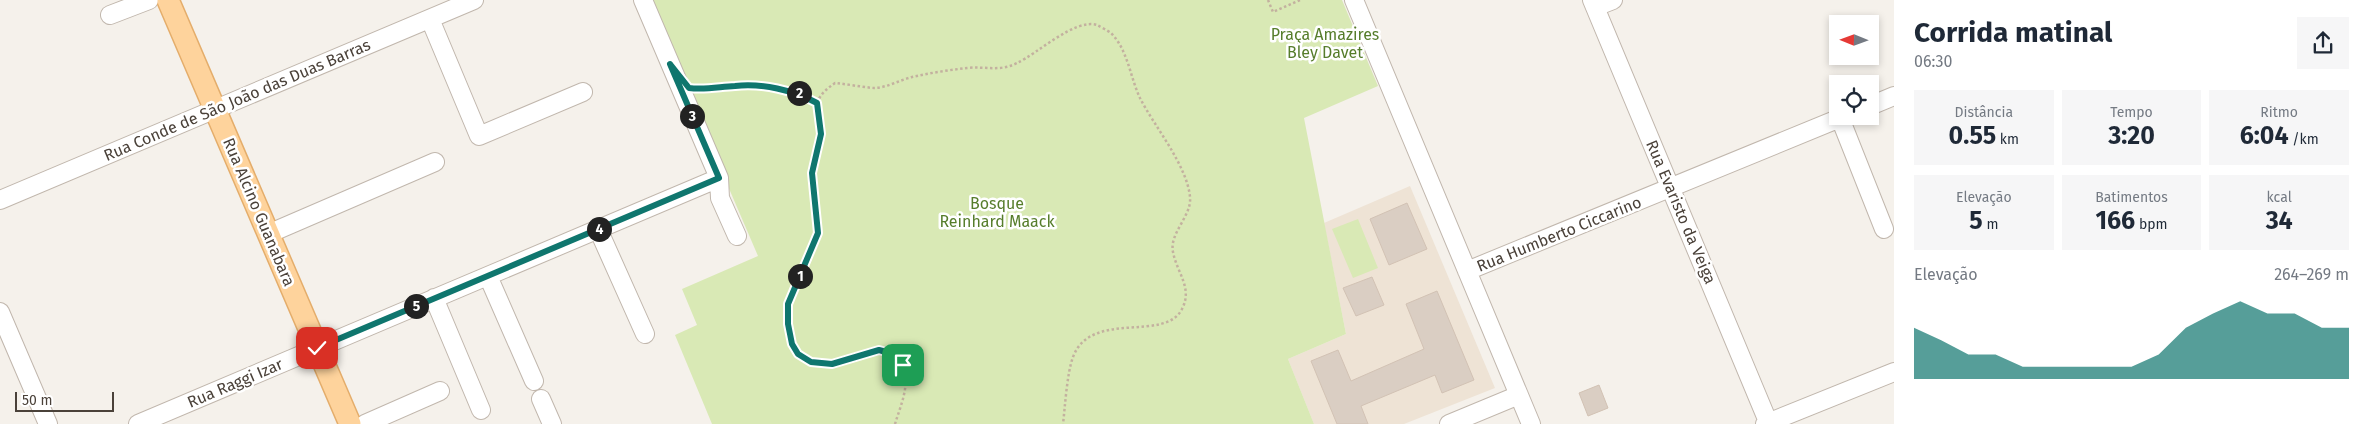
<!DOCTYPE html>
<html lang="pt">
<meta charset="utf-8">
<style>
body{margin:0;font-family:"Fira Sans",sans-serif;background:#f6f6f7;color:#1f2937;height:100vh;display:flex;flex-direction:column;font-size:19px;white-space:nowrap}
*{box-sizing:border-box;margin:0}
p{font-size:16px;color:#747a83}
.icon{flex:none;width:28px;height:28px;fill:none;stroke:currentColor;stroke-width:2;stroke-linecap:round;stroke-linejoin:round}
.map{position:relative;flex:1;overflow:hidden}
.side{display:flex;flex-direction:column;background:#fff;width:475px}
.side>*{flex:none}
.needle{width:32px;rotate:271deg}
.controls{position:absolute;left:1829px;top:15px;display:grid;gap:10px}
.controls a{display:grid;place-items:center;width:50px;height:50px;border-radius:0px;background:#fff;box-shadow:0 2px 8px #0003;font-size:25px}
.scale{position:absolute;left:15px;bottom:12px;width:99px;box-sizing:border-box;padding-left:5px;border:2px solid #4a4139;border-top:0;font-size:14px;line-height:18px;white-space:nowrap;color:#4a4139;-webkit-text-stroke:4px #fff;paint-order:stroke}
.pin{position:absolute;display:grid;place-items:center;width:42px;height:42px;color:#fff;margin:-21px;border-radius:10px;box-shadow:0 2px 8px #0006}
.km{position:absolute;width:25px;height:25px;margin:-12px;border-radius:50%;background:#222;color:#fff;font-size:14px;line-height:25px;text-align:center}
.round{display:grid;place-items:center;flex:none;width:52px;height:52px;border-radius:0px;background:#f6f6f7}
.headline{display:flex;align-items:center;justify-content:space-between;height:85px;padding:0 20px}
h1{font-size:28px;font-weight:700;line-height:38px}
.figures{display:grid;grid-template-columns:repeat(3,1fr);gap:8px;height:85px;padding:5px 20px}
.figures div{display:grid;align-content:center;border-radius:0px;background:#f6f6f7;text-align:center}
.figures b{font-size:25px;font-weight:700}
.figures small{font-size:14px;font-weight:400}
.figures p{font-size:14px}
.chart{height:140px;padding:10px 20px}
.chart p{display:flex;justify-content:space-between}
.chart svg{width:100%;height:90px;margin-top:5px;fill:#0f766e;opacity:.7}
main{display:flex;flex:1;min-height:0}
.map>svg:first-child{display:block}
</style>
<main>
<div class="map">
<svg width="1894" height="424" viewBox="0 0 1894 424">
<rect width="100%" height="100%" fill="#f5f1eb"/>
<!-- education -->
<path fill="#eee3d5" d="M1410,186L1495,388L1404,424H1314L1288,359L1346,334L1324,223Z"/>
<!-- green -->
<path fill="#d9e9b5" d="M648,0H1342L1378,86L1304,118L1346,334L1288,359L1314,424H712L675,335L697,325L682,289L758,256Z
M1358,219L1378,268L1353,278L1332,229Z"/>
<!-- building -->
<path fill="#dacec3" stroke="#d2c2b4" d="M1407,203L1427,249L1389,265L1370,219Z
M1372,277L1384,305L1356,316L1343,288Z
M1437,291L1474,380L1442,393L1435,375L1361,406L1368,424H1337L1311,361L1338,350L1351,381L1424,349L1406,304Z
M1599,385L1608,408L1588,416L1579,393Z"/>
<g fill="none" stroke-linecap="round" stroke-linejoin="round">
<!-- minor casing -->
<g stroke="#c1b7ad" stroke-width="20">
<path id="minor" d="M643,0L719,178L720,198L737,236
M1354,0L1531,424
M1592,0L1769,424
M1595,7L1613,0
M110,15L149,0
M430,19L479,136L583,92
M1870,106L1894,96
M1840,118L1884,229
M0,200L474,0
M598,229L645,334
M268,234L435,162
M1467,271L1845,116
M488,276L534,381
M434,298L481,410
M0,312L48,424
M541,399L552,424
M138,424L719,178
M365,424L440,391
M1449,424L1519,395
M1765,424L1894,372"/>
</g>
<!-- major casing -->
<g stroke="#e4ad6b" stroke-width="24">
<path id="major" d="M168,0L350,424"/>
</g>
<!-- path -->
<path stroke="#c3b19f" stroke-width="2.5" stroke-dasharray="2.5 2.5" stroke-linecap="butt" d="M1268,0L1273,12L1300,0
M697,89C710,91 723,86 737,86C764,84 793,90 817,103
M895,424C901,404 914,377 898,359C873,331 822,389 797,351C775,319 797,282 810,251C813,246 817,239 818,233C821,214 811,192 812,173C813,160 819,148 820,136C824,108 805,104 835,83C847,84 861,87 874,88C886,88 900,80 912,77C930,73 949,70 967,68C985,66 1000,72 1017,63C1037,54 1075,18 1097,25C1101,27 1108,31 1111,33C1128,50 1130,77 1140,98C1154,126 1187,165 1190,197C1192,216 1169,233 1173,252C1177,273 1193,288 1182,309C1165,343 1091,309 1073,357C1067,373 1065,407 1063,424"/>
<!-- minor -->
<use href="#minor" stroke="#fff" stroke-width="18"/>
<!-- major -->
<use href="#major" stroke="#fed39c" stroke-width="21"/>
</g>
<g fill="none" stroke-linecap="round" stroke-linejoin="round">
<!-- route casing -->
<g stroke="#fff" stroke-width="10">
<path id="route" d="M317,348L719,178L670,64L689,88C705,90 718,87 735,86C762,83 793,90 817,103L821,134L812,173L818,233L788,304V324L792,344L798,354L811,362L832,364L879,350L893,354L903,365"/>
</g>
<!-- route -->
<use href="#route" stroke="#0f766e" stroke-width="6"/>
</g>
<g text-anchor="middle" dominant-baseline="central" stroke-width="5" stroke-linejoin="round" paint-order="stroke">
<!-- park labels -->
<g font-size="16" fill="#567d2b" stroke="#fff">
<text x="1325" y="34">Praça Amazires<tspan x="1325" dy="18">Bley Davet</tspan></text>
<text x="997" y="203">Bosque<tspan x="997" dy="18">Reinhard Maack</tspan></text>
</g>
<!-- street labels -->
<g font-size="16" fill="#4a4139" stroke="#fff">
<text transform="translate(237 100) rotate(-23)">Rua Conde de São João das Duas Barras</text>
<text transform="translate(259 212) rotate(67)">Rua Alcino Guanabara</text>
<text transform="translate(1681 212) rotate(67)">Rua Evaristo da Veiga</text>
<text transform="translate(1559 234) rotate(-22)">Rua Humberto Ciccarino</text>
<text transform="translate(235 383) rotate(-23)">Rua Raggi Izar</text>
</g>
</g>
</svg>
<div class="controls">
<a><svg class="needle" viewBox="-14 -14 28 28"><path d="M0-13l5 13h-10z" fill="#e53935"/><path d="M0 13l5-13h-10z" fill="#747a83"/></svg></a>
<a><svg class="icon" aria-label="locate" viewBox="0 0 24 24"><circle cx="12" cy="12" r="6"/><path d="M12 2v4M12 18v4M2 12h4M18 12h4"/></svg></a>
</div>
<div class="scale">50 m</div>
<div class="pin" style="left:903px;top:365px;background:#1e9e55"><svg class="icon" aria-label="arrive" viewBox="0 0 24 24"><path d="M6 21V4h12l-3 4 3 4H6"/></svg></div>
<div class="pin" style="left:317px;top:348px;background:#d93025"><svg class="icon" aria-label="check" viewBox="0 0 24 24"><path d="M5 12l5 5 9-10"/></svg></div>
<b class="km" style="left:800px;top:276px">1</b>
<b class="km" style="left:799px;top:93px">2</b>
<b class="km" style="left:692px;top:116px">3</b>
<b class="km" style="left:599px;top:229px">4</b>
<b class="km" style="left:416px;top:306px">5</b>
</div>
<section class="side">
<div class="headline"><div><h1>Corrida matinal</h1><p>06:30</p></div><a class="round"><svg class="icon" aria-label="share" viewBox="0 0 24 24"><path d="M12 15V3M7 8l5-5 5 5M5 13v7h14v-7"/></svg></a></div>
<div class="figures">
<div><p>Distância</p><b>0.55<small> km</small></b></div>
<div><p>Tempo</p><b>3:20</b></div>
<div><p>Ritmo</p><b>6:04<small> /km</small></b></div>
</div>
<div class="figures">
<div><p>Elevação</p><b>5<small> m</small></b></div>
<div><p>Batimentos</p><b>166<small> bpm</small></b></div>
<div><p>kcal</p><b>34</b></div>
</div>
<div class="chart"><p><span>Elevação</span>264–269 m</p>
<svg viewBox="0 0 160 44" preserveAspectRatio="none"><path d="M0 44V19L10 25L20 32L30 32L40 38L50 38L60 38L70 38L80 38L90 32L100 19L110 12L120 6L130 12L140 12L150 19L160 19V44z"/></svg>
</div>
</section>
</main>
